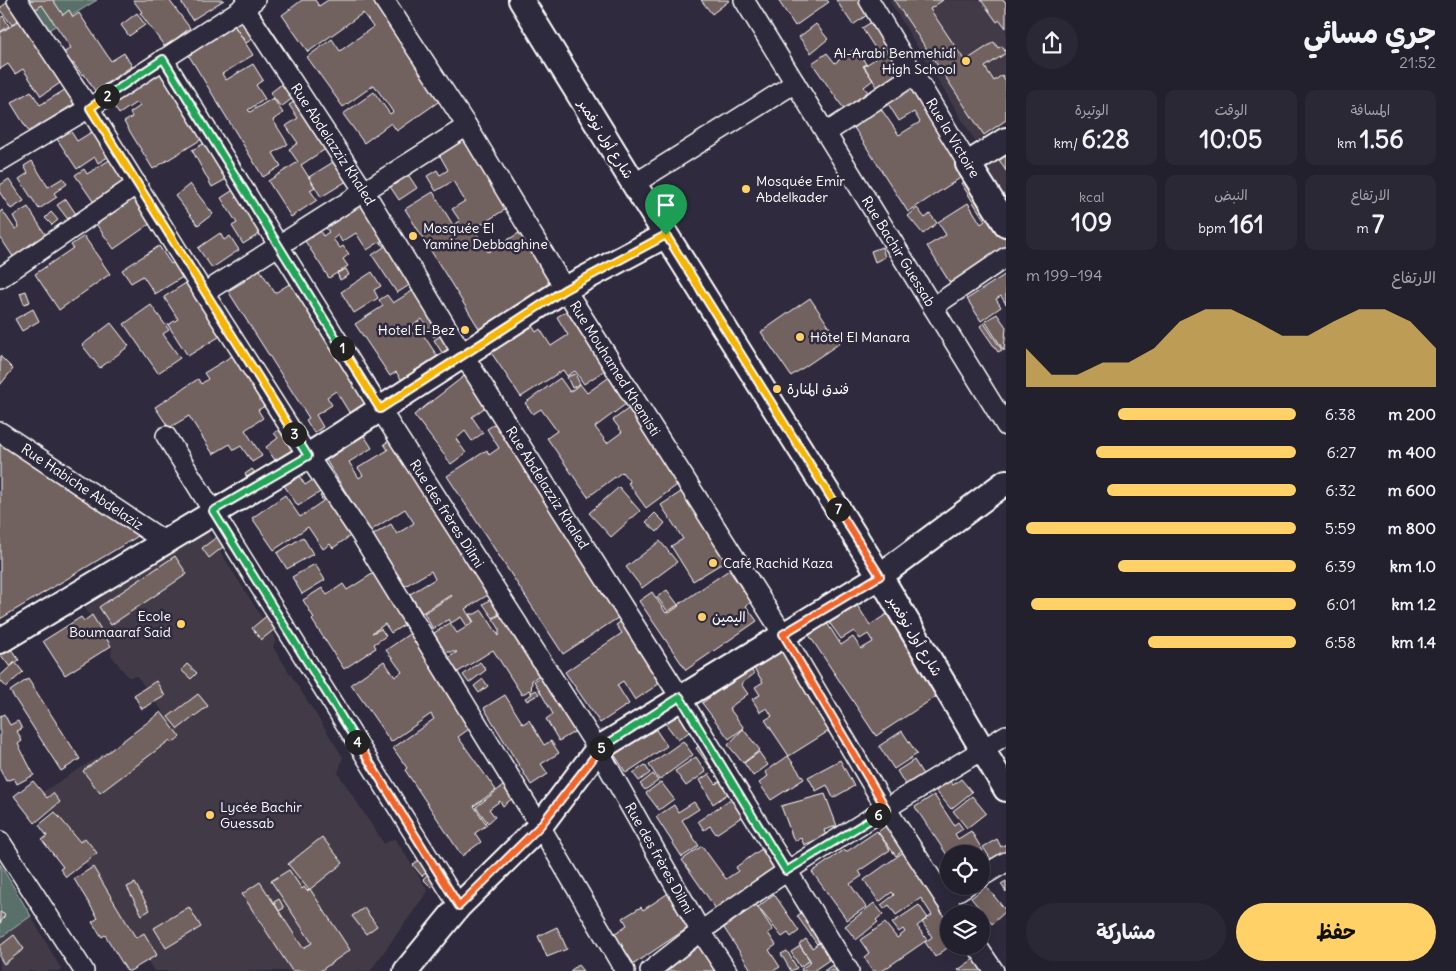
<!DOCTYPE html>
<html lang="ar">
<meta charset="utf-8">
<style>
body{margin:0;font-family:Delius,"Playpen Sans Arabic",sans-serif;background:#2b2836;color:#f1f3f6;direction:rtl;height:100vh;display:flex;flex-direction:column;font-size:19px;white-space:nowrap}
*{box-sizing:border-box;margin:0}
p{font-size:16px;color:#a3a3aa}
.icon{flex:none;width:28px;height:28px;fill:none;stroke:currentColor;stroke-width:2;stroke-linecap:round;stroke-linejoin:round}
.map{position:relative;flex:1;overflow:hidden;direction:ltr}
.sheet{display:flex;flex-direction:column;background:#23202e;width:450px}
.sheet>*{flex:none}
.fabs{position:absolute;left:940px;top:845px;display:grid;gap:10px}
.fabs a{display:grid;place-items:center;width:50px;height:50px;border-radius:50%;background:#23202e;box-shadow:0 5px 20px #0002,0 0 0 1px #403e4a;font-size:25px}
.pin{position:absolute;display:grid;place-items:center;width:42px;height:42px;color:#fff;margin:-51px -21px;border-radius:50% 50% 50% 0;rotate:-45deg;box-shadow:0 0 5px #0007}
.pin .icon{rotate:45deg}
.km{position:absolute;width:25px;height:25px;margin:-12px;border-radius:50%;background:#222;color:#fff;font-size:14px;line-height:25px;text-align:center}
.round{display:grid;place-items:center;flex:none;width:52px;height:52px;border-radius:26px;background:#2b2836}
.summary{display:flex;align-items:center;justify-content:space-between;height:85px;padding:0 20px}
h1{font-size:28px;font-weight:700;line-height:38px}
.metrics{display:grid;grid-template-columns:repeat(3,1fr);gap:8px;height:85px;padding:5px 20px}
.metrics div{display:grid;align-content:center;border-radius:10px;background:#2b2836;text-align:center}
.metrics b{font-size:25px;font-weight:700}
.metrics small{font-size:14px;font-weight:400}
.metrics p{font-size:14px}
.chart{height:140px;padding:10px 20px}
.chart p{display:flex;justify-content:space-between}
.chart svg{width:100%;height:90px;margin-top:5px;fill:#ffd166;opacity:.7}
.button{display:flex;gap:10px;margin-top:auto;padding:10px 20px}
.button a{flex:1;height:58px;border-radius:30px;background:#ffd166;color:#111;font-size:20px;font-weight:700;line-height:58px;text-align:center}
.button a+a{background:#2b2836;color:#f1f3f6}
ul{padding:0 20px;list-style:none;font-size:16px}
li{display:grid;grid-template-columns:80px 60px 1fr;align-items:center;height:38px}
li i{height:12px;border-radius:6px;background:#ffd166}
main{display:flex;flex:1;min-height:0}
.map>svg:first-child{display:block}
</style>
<main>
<section class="sheet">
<div class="summary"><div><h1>جري مسائي</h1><p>21:52</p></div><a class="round"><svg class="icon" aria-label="share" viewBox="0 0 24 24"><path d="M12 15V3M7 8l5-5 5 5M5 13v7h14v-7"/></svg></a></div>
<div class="metrics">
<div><p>المسافة</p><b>1.56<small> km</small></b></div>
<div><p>الوقت</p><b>10:05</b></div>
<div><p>الوتيرة</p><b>6:28<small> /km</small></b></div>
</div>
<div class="metrics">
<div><p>الارتفاع</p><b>7<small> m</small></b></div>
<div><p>النبض</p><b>161<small> bpm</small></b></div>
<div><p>kcal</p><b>109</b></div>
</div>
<div class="chart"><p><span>الارتفاع</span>194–199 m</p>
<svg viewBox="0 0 160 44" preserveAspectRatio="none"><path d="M0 44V25L10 38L20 38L30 32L40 32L50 25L60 12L70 6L80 6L90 12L100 19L110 19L120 12L130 6L140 6L150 12L160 25V44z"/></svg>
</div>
<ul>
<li><b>200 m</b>6:38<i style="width:66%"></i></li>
<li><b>400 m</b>6:27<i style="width:74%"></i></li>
<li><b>600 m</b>6:32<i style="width:70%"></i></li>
<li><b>800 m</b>5:59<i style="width:100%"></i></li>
<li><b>1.0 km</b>6:39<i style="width:66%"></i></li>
<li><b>1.2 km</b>6:01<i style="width:98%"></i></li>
<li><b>1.4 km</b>6:58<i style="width:55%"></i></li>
</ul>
<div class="button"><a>حفظ</a><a>مشاركة</a></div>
</section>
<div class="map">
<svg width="1006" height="971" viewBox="0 0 1006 971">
<rect width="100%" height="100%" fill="#2f2a3d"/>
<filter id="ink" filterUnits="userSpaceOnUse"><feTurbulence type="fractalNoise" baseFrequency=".02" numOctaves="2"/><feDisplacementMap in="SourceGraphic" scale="10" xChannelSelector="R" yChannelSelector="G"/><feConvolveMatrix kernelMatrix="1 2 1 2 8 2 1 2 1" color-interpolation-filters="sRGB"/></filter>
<g filter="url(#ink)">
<!-- built -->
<path fill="#433b47" d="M889,0H1006V122L975,141Z
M1006,151V199L985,164Z
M206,529L276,640L273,647L343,757L338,773L384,844L395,838L428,891L370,971H154L41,793L165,715L137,676L128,677L111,655L112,648L85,608Z
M31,916L62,971H0V938Z"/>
<!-- green -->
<path fill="#596f69" stroke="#acb7b4" d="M25,0H97L47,31Z
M0,864L31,916L0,938Z"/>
<!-- building -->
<path fill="#72625f" stroke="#fff" d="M10,0L29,34L18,20L12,25L0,10V8Z
M17,0H53L63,15L69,10L73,17L79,13L111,61L124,53L132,66L95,91L84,74L82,75L73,63L71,64L63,53L71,48L42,5L27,15Z
M133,0H169L190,28L165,47L140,13L142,12Z
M180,0H224L192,20Z
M302,0H315L319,6L328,0H386L448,95L397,131L391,123L364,143L343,114L374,92L390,114L393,112L374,85L343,107L307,57L332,39L340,51L373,27L363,13L308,52L282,15Z
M701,0H730L712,14Z
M778,0H827L829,2L795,26Z
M836,0H863L871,12L853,25Z
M894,0H943L930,9L965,61L994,42L998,48L1002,46L1006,53L985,67L994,81L1002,75L1006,81V120L984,135Z
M981,0H1004L1006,3V28L1000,20L997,22Z
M257,8L296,66L280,76L254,38L246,43L233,24Z
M137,13L145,25L129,36L121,25Z
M3,16L9,26L0,32V18Z
M875,20L906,69L877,87L864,66L880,56L862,28Z
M19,21L28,36L38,30L69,77L41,96L23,69L15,74L8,64L0,69V33Z
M232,22L253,55L222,74L226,80L253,64L263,80L256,85L265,99L248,110L250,112L273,98L283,113L273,120L288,144L273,153L281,166L263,177L186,51Z
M816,24L828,39L811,53L799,37Z
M856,48L866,64L863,66L873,80L864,87L868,92L844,109L812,63L827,53L835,63Z
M172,62L215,131L153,169L124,122L132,117L130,113L140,106L137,102L119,114L110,100Z
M295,74L306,88L281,107L270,93Z
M920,82L971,171L908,212L851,123L879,106L899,135L920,122L914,112L899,121L885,99Z
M68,88L77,102L29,132L11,103L31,91L40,105Z
M310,92L341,139L301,165L315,187L310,190L317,200L291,217L268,181L298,162L289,149L298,143L286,126L298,118L289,105Z
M68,127L77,141L95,130L105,145L102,147L108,157L98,163L95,157L77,169L55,136Z
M470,135L512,205L474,229L488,252L527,228L560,281L480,330L405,209L433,192L453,225L460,221L452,209L465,201L453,181L436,191L427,176L437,170L440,175L448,170L439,154Z
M212,139L232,176L212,187L192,150Z
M1006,153V171L998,158Z
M343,156L355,176L321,197L309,177Z
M111,159L129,185L95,204L75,175L84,169L87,174Z
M32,161L48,187L63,178L67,184L54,193L57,197L39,209L19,179L28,173L24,166Z
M407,173L417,188L399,200L389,185Z
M975,175L1006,227V248L950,283L927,246L946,235L938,222L968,203L981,224L985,221L961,183Z
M9,179L24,201L11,209L0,193V185Z
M190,184L213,214L198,225L175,196Z
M241,185L264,231L243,244L232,226L237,223L221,198Z
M373,193L398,230L367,250L356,233L342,242L338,235L333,239L340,248L343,246L349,254L343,259L348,266L329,278L305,241L320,231L323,236L329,232L324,225Z
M137,196L154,221L114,249L93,220L116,203L120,208Z
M66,199L78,217L70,222L57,205Z
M28,207L47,237L14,258L0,237V212L2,210L15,229L19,227L13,216Z
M917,208L925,218L930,214L937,223L923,234L908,216Z
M51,212L58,220L52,225L45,218Z
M220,233L224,240L230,236L239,250L212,268L198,248Z
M397,233L425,275L397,293L372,255L384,247L381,243Z
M84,236L110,274L59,310L35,274L73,248L71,245Z
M159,246L171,264L177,260L186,275L155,294L143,276L131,283L122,270Z
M882,247L885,257L875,262L871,251Z
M288,250L305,272L388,401L355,422L336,391L327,397L332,405L316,415L323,427L314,433L306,420L309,418L228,291L245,281L241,275L257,265L275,293L291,283L275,258Z
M346,269L349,275L340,280L337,273Z
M372,272L381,286L374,290L378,298L354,313L341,292Z
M1006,274V304L1001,296L996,299L1001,307L981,321L967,299Z
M189,281L222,335L188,356L168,325L178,319L164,297Z
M428,281L455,323L434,337L422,319L409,328L413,334L420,330L442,363L446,359L434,340L456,326L471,348L408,389L396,372L390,376L355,324L383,306L379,300L387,295L393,303Z
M26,291L30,302L24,304L20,293Z
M810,298L840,343L791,376L761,332Z
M151,305L169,330L163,334L180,358L158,373L124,324Z
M571,308L610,367L584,384L575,371L567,376L563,370L521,397L488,348L529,321L536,332L540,329L551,346L568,335L557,317Z
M33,309L39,321L22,331L15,319Z
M997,314L1006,327L1004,351L985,321Z
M111,323L129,346L100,368L82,345Z
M984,323L1002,350L998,352L980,326Z
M240,351L272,402L258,410L263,418L245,430L262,456L252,462L241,446L234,450L230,444L213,454L189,416L169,428L155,407L198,379L201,384L208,379L204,373Z
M0,356L13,369L0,385Z
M477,366L499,397L472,417L483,433L472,441L465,431L456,439L466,453L451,464L414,415Z
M575,374L580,384L572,388L567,377Z
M611,376L630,401L595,427L607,443L622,432L613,420L632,406L684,480L646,508L628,483L630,482L622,472L588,497L547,438L557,431L541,409L533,414L525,403L560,378L570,392L580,384L587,393Z
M510,414L548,471L546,472L633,608L563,654L447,476L487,450L489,455L499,448L487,429Z
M286,425L292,434L285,439L294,451L277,463L266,447L278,438L274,433Z
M0,430L140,535L0,619Z
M405,431L501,587L465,609L473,622L467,626L461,617L451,623L449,619L433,629L424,613L452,596L451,595L422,613L410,594L435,579L431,571L405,586L373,535L391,524L397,534L414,523L405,509L370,531L324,457L363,434L372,448L349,462L359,478L363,475L358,468L388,450L384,444Z
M252,469L257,476L249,481L245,474Z
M296,471L305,485L317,477L325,489L298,506L281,481Z
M619,487L640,511L611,537L589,513Z
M687,488L731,558L693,581L671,546L683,539L661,505Z
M328,491L356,532L333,548L330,544L323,549L308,527L274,550L252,518L285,495L300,517L323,501L320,496Z
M655,513L665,523L657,532L646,522Z
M221,534L228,543L209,558L202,548Z
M303,537L313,554L287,569L277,553Z
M660,541L677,562L642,588L626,567Z
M175,556L187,574L111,625L99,607Z
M315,564L325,580L302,594L292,577Z
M729,570L751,602L746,606L757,621L686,670L639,601L652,592L666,613Z
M377,571L407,623L391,633L385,624L372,633L381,629L386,636L374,644L376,648L344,669L312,620L314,618L303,600L322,588L327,595L343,584L347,590Z
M667,590L679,606L669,613L657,597Z
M502,592L511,606L493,618L483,604Z
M857,605L870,625L887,614L940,694L876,736L809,635L827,623L841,645L853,637L861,649L873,642L868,634L860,639L854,631L841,639L829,622Z
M512,607L549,669L532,680L531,693L536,690L539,694L527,701L525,698L532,694L529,690L522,695L493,650L458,672L448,658L457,652H445L434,633L450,623L457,633L474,622L469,614H475L482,610L499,636V628L493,619Z
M270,613L280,625L261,640L252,628Z
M92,615L111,646L65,675L43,641L81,617L84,621Z
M629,616L669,677L635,700L623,681L617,685L629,704L600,723L565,672L622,633L616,625Z
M412,632L476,724L458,737L496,790L474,806L487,825L475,833L481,842L462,856L405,770L407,768L393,748L434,719L431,714L391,742L351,684L384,661L395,677L402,672L386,650Z
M5,641L19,660L10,667L0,654V645Z
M790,644L840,724L789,756L765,720L772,716L767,708L760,712L752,699L760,695L755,687L763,682L753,667Z
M15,662L23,672L6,687L0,680V676Z
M480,662L486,670L469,683L463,675Z
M187,664L197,673L191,679L181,670Z
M750,668L754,674L741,684L748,694L729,708L744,728L729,739L702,703Z
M553,669L586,725L559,741L546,719L553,714L534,681Z
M28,679L80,759L61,771L10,691Z
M483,679L488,686L479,693L474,686Z
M156,681L165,696L142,709L134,695Z
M198,694L208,706L178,729L168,717Z
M505,695L523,724L529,720L544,745L551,741L559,753L541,764L548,774L531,785L484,708Z
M685,707L699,725L678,740L665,723Z
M161,712L180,737L172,743L170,740L100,793L83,771Z
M4,714L10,725L18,721L22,729L17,731L22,741L18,744L34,775L17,784L14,778L6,781L0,769V716Z
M654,727L667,746L626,773L614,754Z
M743,729L760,750L743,763L728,745Z
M902,731L917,754L894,769L879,746Z
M707,740L727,767L716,775L696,748Z
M683,741L693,755L659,780L649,765Z
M759,752L768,765L753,776L744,763Z
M788,756L804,779L771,800L759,783L768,776L765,772Z
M696,757L706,772L686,786L675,771Z
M840,760L854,786L833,798L827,785L816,791L808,777Z
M914,760L924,776L906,786L897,771Z
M645,765L650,773L639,781L633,773Z
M653,774L658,781L645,790L640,784Z
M709,774L716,784L721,780L739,786L713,804L700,780Z
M961,779L972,792L951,809L936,791L949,780L953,785Z
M33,781L47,798L53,793L60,802L35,823L14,796Z
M661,782L674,799L659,810L646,793Z
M504,785L514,797L503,806L500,801L489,809L495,817L488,823L476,807Z
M741,792L752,810L716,834L710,826L704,830L698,821Z
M825,794L837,826L824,830L826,836L804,845L801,838L794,841L781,806Z
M934,795L954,825L958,822L963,829L955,834L958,839L971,831L983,851L980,854H949V858L915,807Z
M972,796L986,813L967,828L953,811Z
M694,802L699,809L682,820L699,846L682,857L656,817L674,805L678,812Z
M55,812L80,842L85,838L97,853L66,877L60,869L63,867L42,840L47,836L39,825Z
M896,818L914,841L896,856L878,832Z
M877,831L890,850L859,871L862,876L850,884L866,907L847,920L812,872L844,850L846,852Z
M322,837L343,863L309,890L288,864Z
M997,839L1001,847L1006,844V857L994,864L983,847Z
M770,843L786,867L716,909L682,860L702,846L726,879L738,871L736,867Z
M912,846L949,914L950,946L935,957L925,942L932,937L922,922L932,915L921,898L896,915L889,905L884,909L881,905L894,895L892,892L879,902L864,880Z
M420,859L429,870L422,876L413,865Z
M93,867L136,938L144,933L157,955L130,971H127L105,935L102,937L92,922L98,918L74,879Z
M289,870L302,889L304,887L307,891L310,889L350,950L320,971H292L242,894L260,882L303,948L312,943L271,881Z
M430,872L438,881L431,887L423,879Z
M1006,881V892L1001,884Z
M135,883L150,910L142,915L127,887Z
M679,886L701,919L634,964L614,934L627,925L623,918L641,907L643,910Z
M986,886L1006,911L992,924L971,898Z
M774,894L799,931L791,937L788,933L782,937L758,907Z
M279,899L284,908L279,911L274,902Z
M755,903L773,930L768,933L776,945L769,950L780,967L773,971H752L722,925Z
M874,903L883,914L876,920L878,922L856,940L845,926Z
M919,905L928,918L917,926L927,940L882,971H873L864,957L869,953L860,940L885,923L897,938L905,932L903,929L899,932L892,923Z
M189,907L201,927L166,948L154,928Z
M810,907L830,934L817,944L797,916Z
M364,908L377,926L366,934L352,916Z
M0,912L5,915L0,923Z
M557,927L567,949L547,957L538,936Z
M707,933L733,971H649Z
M14,935L24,949L4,964L0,958V946Z
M830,935L839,949L827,957L829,960L813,971H802L801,969L811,962L799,944L806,939L812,948Z
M800,946L810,960L800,967L791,952Z
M787,951L797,968L791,971L781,954Z
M975,958L985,971H959L958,970Z
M840,959L847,971H824Z
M578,965L583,971H570Z"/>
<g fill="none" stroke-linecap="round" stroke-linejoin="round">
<!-- minor casing -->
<g stroke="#fff" stroke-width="22">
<g id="minor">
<path d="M17,0L89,108L204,293L308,456L360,533L540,826L625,971"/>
<path id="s1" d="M384,0L467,126L565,289L783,634L887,810L955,914"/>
<path id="s2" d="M744,0L1006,426"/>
<path d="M869,0L968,164"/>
<path id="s3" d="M243,6L364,191L464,356L680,697L849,971"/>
<path id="s4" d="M163,59L380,409L598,749L700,930L727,971"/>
<path d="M826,133L915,74"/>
<path d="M0,161L89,108L255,0"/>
<path d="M634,184L795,83"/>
<path d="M0,278L137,184"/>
<path d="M204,293L467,126"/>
<path d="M933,307L1006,257"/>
<path id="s5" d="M0,432L164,541"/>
<path d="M166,436L459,906"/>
<path d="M0,841L84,971"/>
<path d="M981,877L1006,862"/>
<path d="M945,899L966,886"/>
<path d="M977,946L994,971"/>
<path d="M650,971C760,881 885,810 1006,735"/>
</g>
</g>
<!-- major casing -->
<g stroke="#fff" stroke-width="28">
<path id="major" d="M521,0L634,184L880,576L1006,789
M1006,140L968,164L1006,224
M0,641L308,456L565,289L666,235
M406,971L459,906L540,826L598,749L880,576L1006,482"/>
</g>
<!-- minor -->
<use href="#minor" stroke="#2f2a3d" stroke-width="19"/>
<!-- major -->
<use href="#major" stroke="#2f2a3d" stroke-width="24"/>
</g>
</g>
<g fill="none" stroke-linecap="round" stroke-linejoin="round" filter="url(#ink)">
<!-- split-1 casing -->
<g stroke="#fff" stroke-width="10">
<path id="split-1" d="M342,348L380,409L564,290L666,235"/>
</g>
<!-- split-2 casing -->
<g stroke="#fff" stroke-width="10">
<path id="split-2" d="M107,96L163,59L342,348"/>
</g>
<!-- split-3 casing -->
<g stroke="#fff" stroke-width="10">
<path id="split-3" d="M107,96L90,108L294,434"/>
</g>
<!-- split-4 casing -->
<g stroke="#fff" stroke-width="10">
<path id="split-4" d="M294,434L308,456L213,511L357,742"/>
</g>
<!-- split-5 casing -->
<g stroke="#fff" stroke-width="10">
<path id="split-5" d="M357,742L459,906L540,826L601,748"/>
</g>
<!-- split-6 casing -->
<g stroke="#fff" stroke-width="10">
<path id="split-6" d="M601,748L680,697L786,871L878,815"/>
</g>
<!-- split-7 casing -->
<g stroke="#fff" stroke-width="10">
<path id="split-7" d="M838,509L880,576L783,634L887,810L878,815"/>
</g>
<!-- split-8 casing -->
<g stroke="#fff" stroke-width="10">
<path id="split-8" d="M666,235L838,509"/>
</g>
<!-- split-1 -->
<use href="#split-1" stroke="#f5b400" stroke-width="6"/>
<!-- split-2 -->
<use href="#split-2" stroke="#22a559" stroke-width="6"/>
<!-- split-3 -->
<use href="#split-3" stroke="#f5b400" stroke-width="6"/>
<!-- split-4 -->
<use href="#split-4" stroke="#22a559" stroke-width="6"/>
<!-- split-5 -->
<use href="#split-5" stroke="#f0652b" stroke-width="6"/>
<!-- split-6 -->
<use href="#split-6" stroke="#22a559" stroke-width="6"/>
<!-- split-7 -->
<use href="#split-7" stroke="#f0652b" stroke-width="6"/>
<!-- split-8 -->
<use href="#split-8" stroke="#f5b400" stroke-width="6"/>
</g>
<!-- markers -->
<g fill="#ffd166" stroke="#2f2a3d" stroke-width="2">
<circle cx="966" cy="61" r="5"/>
<circle cx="746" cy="189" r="5"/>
<circle cx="413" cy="236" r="5"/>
<circle cx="465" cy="330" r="5"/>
<circle cx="800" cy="337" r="5"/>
<circle cx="777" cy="389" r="5"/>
<circle cx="713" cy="563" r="5"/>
<circle cx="702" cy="617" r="5"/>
<circle cx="181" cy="624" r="5"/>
<circle cx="210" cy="815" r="5"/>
</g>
<g text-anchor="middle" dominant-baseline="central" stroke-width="5" stroke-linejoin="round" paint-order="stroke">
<!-- poi labels -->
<g font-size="14" fill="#fff" stroke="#2f2a3d" text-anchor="start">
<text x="956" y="53" text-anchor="end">Al-Arabi Benmehidi<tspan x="956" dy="16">High School</tspan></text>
<text x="756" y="181">Mosquée Emir<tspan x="756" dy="16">Abdelkader</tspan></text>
<text x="423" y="228">Mosquée El<tspan x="423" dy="16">Yamine Debbaghine</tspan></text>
<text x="455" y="330" text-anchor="end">Hotel El-Bez</text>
<text x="810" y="337">Hôtel El Manara</text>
<text x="787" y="389">فندق المنارة</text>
<text x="723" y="563">Café Rachid Kaza</text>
<text x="171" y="616" text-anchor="end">Ecole<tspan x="171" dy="16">Boumaaraf Said</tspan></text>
<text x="712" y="617">اليمين</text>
<text x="220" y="807">Lycée Bachir<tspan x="220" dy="16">Guessab</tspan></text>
</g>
<!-- street labels -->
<g font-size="14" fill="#fff" stroke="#2f2a3d">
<text transform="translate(953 138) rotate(59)">Rue la Victoire</text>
<text transform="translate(606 139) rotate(58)">شارع أول نوفمبر</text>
<text stroke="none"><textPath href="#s3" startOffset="165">Rue Abdelazziz Khaled</textPath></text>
<text stroke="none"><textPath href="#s2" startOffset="295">Rue Bachir Guessab</textPath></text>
<text stroke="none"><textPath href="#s1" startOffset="435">Rue Mouhamed Khemisti</textPath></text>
<text stroke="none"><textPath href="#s5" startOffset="99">Rue Habiche Abdelaziz</textPath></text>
<text stroke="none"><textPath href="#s3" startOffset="570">Rue Abdelazziz Khaled</textPath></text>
<text stroke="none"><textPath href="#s4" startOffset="536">Rue des frères Dilmi</textPath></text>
<text transform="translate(915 636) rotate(59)">شارع أول نوفمبر</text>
<text stroke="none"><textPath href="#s4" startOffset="941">Rue des frères Dilmi</textPath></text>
</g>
</g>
</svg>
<div class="fabs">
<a><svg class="icon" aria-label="locate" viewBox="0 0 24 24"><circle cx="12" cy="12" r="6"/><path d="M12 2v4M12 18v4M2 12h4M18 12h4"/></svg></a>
<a><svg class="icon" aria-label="layers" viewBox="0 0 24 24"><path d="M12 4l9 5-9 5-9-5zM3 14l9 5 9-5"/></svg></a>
</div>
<div class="pin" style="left:666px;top:235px;background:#1e9e55"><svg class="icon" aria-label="arrive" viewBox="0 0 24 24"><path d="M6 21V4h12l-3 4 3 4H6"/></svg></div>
<b class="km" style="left:342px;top:348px">1</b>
<b class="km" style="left:107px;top:96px">2</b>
<b class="km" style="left:294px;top:434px">3</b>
<b class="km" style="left:357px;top:742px">4</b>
<b class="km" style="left:601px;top:748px">5</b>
<b class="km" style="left:878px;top:815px">6</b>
<b class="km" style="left:838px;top:509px">7</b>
</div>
</main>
